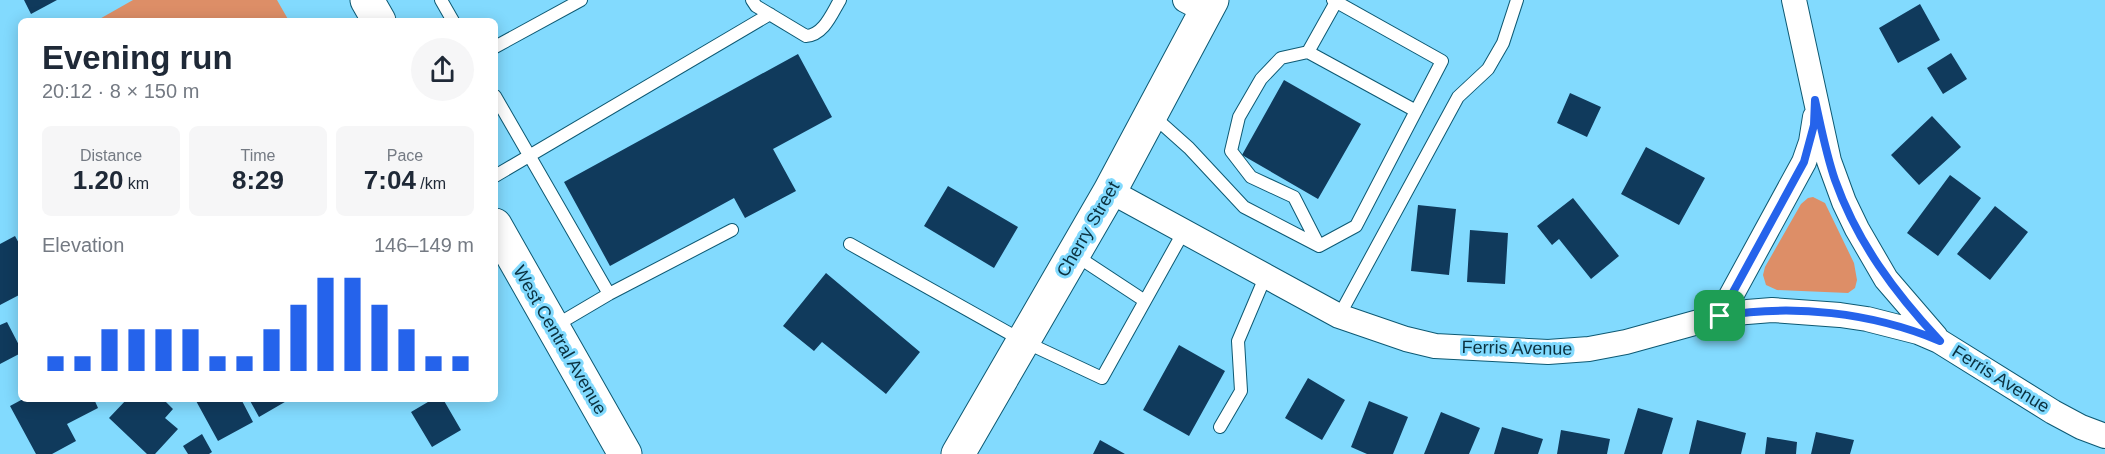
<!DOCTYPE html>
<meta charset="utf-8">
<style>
body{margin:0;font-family:Helvetica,sans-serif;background:#f6f6f7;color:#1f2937;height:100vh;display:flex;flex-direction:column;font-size:22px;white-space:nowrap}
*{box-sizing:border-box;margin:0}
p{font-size:20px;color:#747a83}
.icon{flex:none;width:33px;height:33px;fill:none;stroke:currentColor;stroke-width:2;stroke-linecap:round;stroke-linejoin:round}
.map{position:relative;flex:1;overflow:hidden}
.panel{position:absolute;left:18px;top:18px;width:480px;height:384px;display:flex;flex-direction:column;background:#fff;border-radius:9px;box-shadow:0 3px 15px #0003}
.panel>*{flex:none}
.pin{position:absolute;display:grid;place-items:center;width:51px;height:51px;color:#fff;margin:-26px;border-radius:12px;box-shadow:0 3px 9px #0006}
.round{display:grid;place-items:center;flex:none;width:63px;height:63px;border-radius:32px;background:#f6f6f7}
.summary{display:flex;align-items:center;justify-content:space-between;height:102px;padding:0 24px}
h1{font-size:33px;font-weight:700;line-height:45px}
.figures{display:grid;grid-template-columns:repeat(3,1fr);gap:9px;height:102px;padding:6px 24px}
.figures div{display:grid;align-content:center;border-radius:9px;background:#f6f6f7;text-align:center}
.figures b{font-size:26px;font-weight:700}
.figures small{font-size:16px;font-weight:400}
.figures p{font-size:16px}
.chart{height:168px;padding:12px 24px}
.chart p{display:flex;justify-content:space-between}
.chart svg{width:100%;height:108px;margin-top:6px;stroke:#2563eb;stroke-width:6}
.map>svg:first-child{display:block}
</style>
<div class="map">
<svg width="2105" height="454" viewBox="0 0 2105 454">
<rect width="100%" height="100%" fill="#82dafe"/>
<!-- green -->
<path fill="#dd8e67" d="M133,0H277L289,21H96Z
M1813,197L1825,203L1854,263L1857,280L1855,288L1848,293L1777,290L1766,285L1763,275L1765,267L1801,204L1808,198Z"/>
<!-- building -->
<path fill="#103a5c" d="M24,0H57L31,14Z
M1920,4L1940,40L1898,63L1879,28Z
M1951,53L1967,79L1943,94L1927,68Z
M798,54L832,117L773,149L796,191L745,218L734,198L610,266L564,182Z
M1284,80L1361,124L1318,199L1242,155Z
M1570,93L1601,107L1587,137L1557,123Z
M1932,116L1961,147L1919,185L1891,155Z
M1646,147L1705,178L1679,225L1621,194Z
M1950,175L1981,198L1938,256L1907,233Z
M948,186L1018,227L994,268L924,226Z
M1573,198L1619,256L1591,279L1559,239L1552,245L1537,226Z
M1418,205L1456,209L1449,275L1411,271Z
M1995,206L2028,232L1990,280L1957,254Z
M1470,230L1508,233L1505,284L1467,282Z
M15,236L21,247V294L0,305V244Z
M826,273L920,352L886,394L822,342L814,351L783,326Z
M7,322L21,349V353L0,364V325Z
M1179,345L1225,371L1189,436L1143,410Z
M1308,378L1345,400L1322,440L1285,418Z
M23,399H94L98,408L67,424L76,441L52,454H36L10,406Z
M127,399H163L173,409L165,418L178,429L155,454H147L109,418Z
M195,399H241L253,422L218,441Z
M249,399H290L259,417Z
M433,399H443L461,430L432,447L411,412Z
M1369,401L1408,417L1393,454H1367L1351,447Z
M1638,408L1673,418L1662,454H1624Z
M1441,412L1480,428L1469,454H1424Z
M1697,420L1746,433L1741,454H1689Z
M1502,427L1543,439L1538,454H1494Z
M1561,430L1610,439L1607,454H1557Z
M1816,432L1854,440L1850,454H1811Z
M202,434L212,452L209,454H188L183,446Z
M1767,437L1797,442L1796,454H1765Z
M1100,440L1125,454H1093Z"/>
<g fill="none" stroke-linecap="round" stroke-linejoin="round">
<!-- service casing -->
<g stroke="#0d5973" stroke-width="14">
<path id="service" d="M441,0L453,21
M752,0L756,6L806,36C824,35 832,13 840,0
M1336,2L1308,52L1416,111
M495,47L581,0
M1308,52L1281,58L1261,79L1239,117L1231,151L1251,177L1294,197L1319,246
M495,96L609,294L553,327
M1152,115L1189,148L1244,207L1319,246L1356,226L1442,61L1333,0
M495,176L770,14
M850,244L1023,341L1102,378L1184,231
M1075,255L1145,301
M609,294L732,230
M1339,316L1458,97L1488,69L1503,43L1517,0
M1220,427L1241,391L1238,341L1266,275"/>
</g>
<!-- minor casing -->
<g stroke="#0d5973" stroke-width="26">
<path id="minor" d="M1185,0L1206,11
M1794,0L1829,161L1844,202L1857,229L1886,279L1936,337
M1110,191L1339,316L1406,339L1435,346L1548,352L1589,349L1626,342L1720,316L1747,312L1772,310L1840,315L1867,319L1918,332L1939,341L2053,412L2081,427L2105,436
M1720,316L1804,162L1811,142L1815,117"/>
</g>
<!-- secondary casing -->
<g stroke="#0d5973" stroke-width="35">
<path id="secondary" d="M367,0L379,21
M495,225L625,454
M958,454L1110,191L1212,0"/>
</g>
<!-- service -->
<use href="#service" stroke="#fff" stroke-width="12"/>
<!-- minor -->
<use href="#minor" stroke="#fff" stroke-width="24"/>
<!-- secondary -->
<use href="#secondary" stroke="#fff" stroke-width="33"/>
</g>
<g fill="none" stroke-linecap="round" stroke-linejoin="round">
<!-- route casing -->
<g stroke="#fff" stroke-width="12">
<path id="route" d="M1815,100C1821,127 1826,154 1835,180C1857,242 1895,293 1940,341C1871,312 1793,304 1720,316L1804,162L1814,125Z"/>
</g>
<!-- route -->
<use href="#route" stroke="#2563eb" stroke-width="8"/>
</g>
<g text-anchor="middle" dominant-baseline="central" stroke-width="6" stroke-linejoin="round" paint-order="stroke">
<!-- street labels -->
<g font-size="18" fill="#0b3240" stroke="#82dafe">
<text transform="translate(1088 229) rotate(-60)">Cherry Street</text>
<text transform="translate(560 340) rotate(60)">West Central Avenue</text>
<text transform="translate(1517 348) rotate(1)">Ferris Avenue</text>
<text transform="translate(2001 379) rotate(32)">Ferris Avenue</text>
</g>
</g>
</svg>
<div class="pin" style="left:1720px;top:316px;background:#1e9e55"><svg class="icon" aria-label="arrive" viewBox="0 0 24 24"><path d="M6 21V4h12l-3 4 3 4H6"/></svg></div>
<section class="panel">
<div class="summary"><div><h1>Evening run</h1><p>20:12 · 8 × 150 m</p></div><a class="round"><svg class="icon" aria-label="share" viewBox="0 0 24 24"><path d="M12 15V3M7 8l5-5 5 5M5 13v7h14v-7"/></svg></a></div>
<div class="figures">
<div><p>Distance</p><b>1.20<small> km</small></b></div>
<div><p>Time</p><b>8:29</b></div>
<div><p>Pace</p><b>7:04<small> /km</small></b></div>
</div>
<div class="chart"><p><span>Elevation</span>146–149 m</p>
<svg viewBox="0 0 160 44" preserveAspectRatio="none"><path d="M5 44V38M15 44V38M25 44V27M35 44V27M45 44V27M55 44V27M65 44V38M75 44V38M85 44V27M95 44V17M105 44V6M115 44V6M125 44V17M135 44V27M145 44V38M155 44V38"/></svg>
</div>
</section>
</div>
